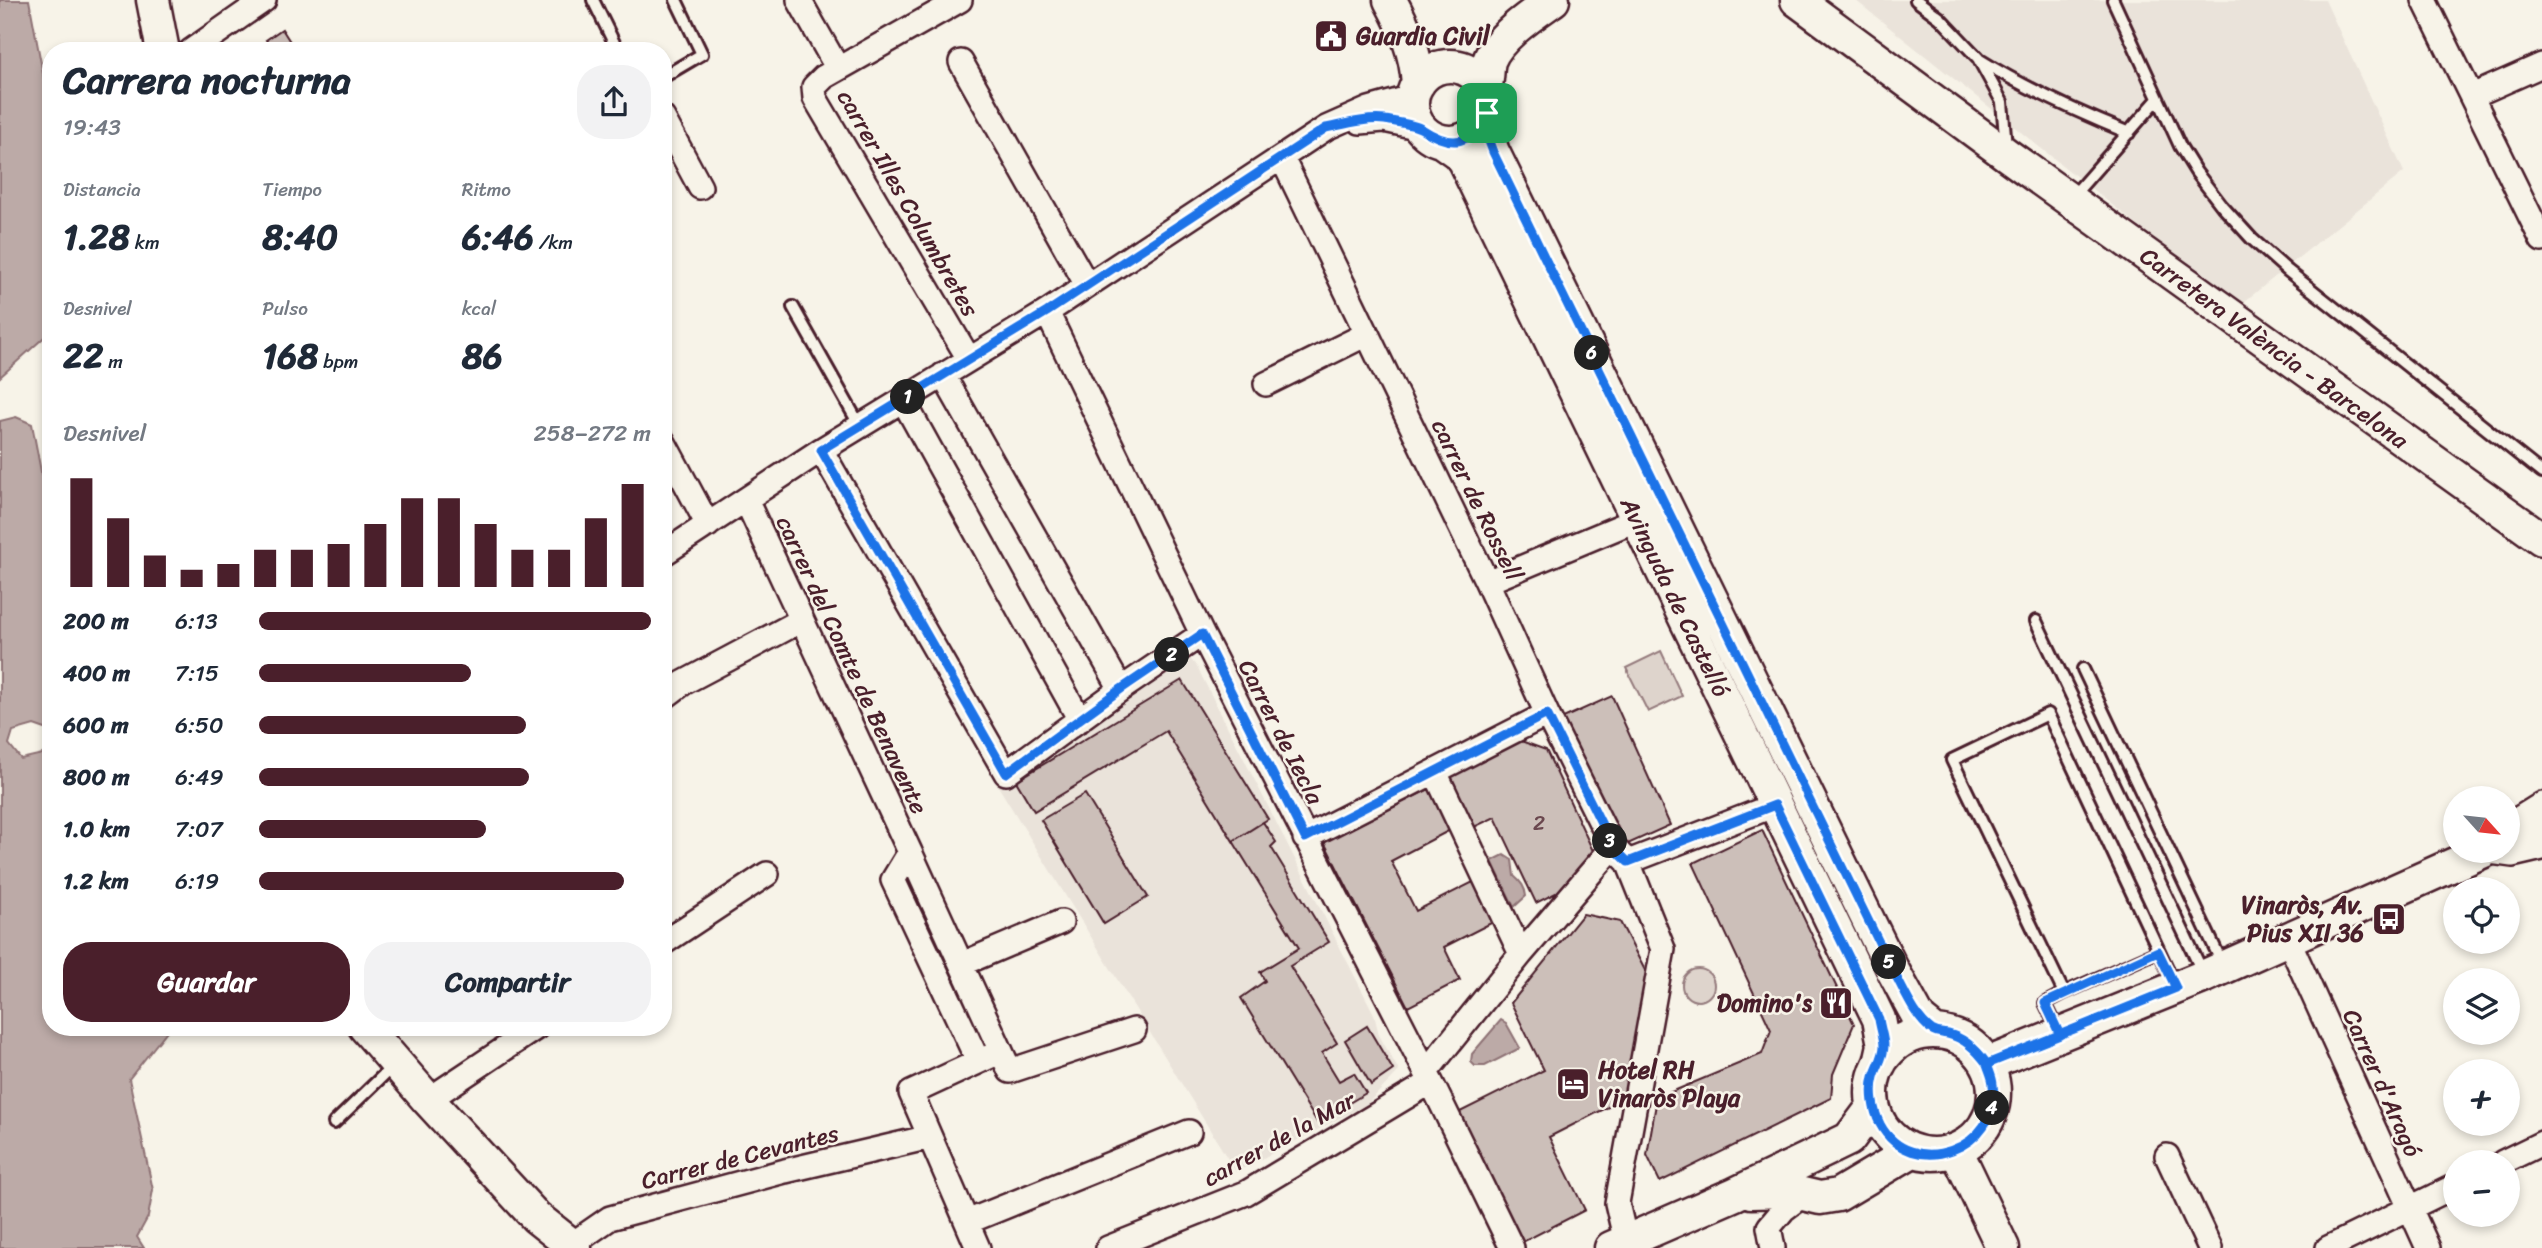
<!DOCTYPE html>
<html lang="es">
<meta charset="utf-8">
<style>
body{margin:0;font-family:Sriracha,sans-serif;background:#f2f2f3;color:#1f2937;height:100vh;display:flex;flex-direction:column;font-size:26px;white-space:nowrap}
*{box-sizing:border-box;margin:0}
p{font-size:23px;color:#747a83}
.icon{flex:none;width:38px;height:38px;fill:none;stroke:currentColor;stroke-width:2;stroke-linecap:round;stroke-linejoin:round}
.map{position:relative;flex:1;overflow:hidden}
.side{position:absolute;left:42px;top:42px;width:630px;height:994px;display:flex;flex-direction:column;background:#fff;border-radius:28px;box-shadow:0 4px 10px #0003}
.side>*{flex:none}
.needle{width:46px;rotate:117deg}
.tools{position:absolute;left:2443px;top:786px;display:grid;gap:14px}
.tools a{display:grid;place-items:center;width:77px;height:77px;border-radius:50%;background:#fff;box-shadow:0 4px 10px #0003;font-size:35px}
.pin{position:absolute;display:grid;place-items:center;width:60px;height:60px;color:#fff;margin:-30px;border-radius:14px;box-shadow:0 4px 10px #0006}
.km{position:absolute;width:35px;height:35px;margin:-18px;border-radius:50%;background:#222;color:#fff;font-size:19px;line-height:35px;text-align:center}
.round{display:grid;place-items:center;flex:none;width:74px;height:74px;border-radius:28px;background:#f2f2f3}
.summary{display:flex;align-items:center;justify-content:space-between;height:119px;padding:0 21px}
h1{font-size:38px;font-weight:700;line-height:52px}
.figures{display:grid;grid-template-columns:repeat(3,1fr);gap:10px;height:119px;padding:7px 21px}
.figures div{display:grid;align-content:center}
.figures b{font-size:35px;font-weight:700}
.figures small{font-size:19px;font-weight:400}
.figures p{font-size:19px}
.chart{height:196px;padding:14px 21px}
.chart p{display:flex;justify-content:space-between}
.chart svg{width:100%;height:126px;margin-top:7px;stroke:#4a1f2b;stroke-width:6}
.button{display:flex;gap:14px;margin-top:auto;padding:14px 21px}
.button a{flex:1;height:80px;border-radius:28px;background:#4a1f2b;color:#fff;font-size:28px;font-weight:700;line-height:80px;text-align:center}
.button a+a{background:#f2f2f3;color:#1f2937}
ul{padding:0 21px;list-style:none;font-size:23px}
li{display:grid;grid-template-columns:112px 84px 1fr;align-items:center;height:52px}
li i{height:18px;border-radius:9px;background:#4a1f2b}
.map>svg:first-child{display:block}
</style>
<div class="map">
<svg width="2542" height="1248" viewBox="0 0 2542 1248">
<rect width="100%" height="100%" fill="#f7f3e8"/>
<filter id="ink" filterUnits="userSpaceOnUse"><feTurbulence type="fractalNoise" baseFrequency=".0143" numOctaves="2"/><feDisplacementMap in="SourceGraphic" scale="14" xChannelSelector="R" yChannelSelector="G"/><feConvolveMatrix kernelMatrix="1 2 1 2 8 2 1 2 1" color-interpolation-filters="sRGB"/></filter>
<g filter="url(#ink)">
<!-- built -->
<path fill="#eae3da" d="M1855,0H2325L2404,172L2239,306Z
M1188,656L1197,667L1374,1014L1379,1035L1399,1071L1367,1104L1236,1172L998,786Z"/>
<!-- green -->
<path fill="#ded4cc" stroke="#947a7c" stroke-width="2" d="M1661,651L1682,696L1648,712L1626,668Z
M1682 985a16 16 0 1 1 32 0a16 16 0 1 1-32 0Z"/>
<!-- water -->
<path fill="#bcaaa7" stroke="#8e7275" stroke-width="2" d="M0,0H29L51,116V331L0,377Z
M16,417L32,424L42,477L51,483V731L34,725L13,731L9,744L21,759L51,752V1027H170L129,1079L153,1190L148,1217L137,1237L144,1248H0V421Z
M1504,855L1512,860L1514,876C1521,882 1525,887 1526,896L1514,907L1492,861Z
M1501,1020L1506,1023L1520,1048L1485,1066H1475L1471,1062L1472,1054Z"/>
<!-- building -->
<path fill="#ccbfb9" stroke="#4a1f2b" stroke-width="2" d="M282,29L296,51H265L271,47L266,40Z
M1182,680L1268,819L1233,841L1166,731L1034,811L1016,781Z
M1612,696L1670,825L1619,848L1561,719Z
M1521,741L1546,750L1594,853L1560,891L1536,903L1495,817L1472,828L1447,778Z
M1433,787L1454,828L1391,861L1416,911L1479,879L1499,919L1444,947L1460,980L1408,1007L1324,842Z
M1085,794L1148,897L1104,924L1041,820Z
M1263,822L1276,842L1271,847L1329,942L1290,966L1337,1043L1322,1053L1339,1081L1354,1073L1366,1093L1317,1122L1241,998L1265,981L1260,972L1299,948L1233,841Z
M1762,830L1854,1024L1833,1074L1831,1098L1660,1182L1647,1155L1657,1098L1762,1054L1771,1030L1693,863Z
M1583,914L1620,922L1650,980L1626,1098L1549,1137L1585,1210L1515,1246L1450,1117L1544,1070L1511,1003Z
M1367,1026L1393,1070L1371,1085L1345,1040Z"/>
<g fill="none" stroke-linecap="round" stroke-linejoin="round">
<!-- lane casing -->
<g stroke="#4a1f2b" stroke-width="16">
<path id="lane" d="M593,0L618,51
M1916,0L1940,18L1978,58L2002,102L2006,146
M2113,0L2180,146L2196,172L2222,206L2252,239L2288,271L2542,473
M1980,60C2028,90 2077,112 2129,133
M663,77L702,54L676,0
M2072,197L2158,99
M793,307L860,426
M2036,621L2203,973
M2083,669L2223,965
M2064,993L2159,951
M2059,1032L2045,1003L2064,993L1952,760L2048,714L2175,985
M334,1123L394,1065"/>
</g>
<!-- street casing -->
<g stroke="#4a1f2b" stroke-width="28">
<path id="street" d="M799,0L838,69
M960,0L824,77L814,87L815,98L969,359
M2424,0L2542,240
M191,51L264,0
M961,62L1087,285
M2472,96L2542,65
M663,118L700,187
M1360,122L1384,120L1421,128
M1282,158L1487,582L1547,714L1613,847L1628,862L1663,949L1617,1203L1626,1242
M1047,312L1202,634L1431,1082L1512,1248
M943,375L1121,689
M1266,384L1367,334
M903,400L1080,720
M663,441L708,525
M821,450L1006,773L1121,689L1202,634
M746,500L910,852
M663,554L821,450L1047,312L1326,128L1369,109L1408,98L1414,92
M1487,582L1638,519
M663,698L683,683L802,620
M1435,772L1521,954
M2508,829L2518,819L2542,804
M1305,838L1547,714
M2490,852L2512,855L2542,848
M1628,862L1775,805
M2288,939L2428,1248
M663,943L767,874
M962,964L1061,922
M978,1061L893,880L910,852L1010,1071L1134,1030
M1426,1072L1521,954L1613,847
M428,1100L537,1027
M2167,1156L2210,1248
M2503,1162L2542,1143
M967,1222L1189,1132
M571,1245L610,1218L785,1171L930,1137
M978,1248L911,1093L993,1055
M1108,1248L1246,1193L1431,1082
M1773,1248L1769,1227L1784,1209L1804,1194
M2328,1248L2455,1186"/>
</g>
<!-- secondary casing -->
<g stroke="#4a1f2b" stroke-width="37">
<path id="secondary" d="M153,0L163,51
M1390,0C1405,28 1416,52 1418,84
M1797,0L2007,155L2542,539
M1412 104a38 38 0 1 1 76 0a38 38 0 1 1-76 0Z
M1485,89C1488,80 1487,69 1489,61C1498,37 1533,14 1553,0
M1487,113V136L1493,152L1892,969L1920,1020L1935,1032
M1441,141L1458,153L1464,161L1879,1019L1884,1045L1880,1063
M2508,841L2542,825
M365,1027L428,1100L536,1217L575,1248
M1872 1093a61 61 0 1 1 122 0a61 61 0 1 1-122 0Z
M1987,1064L2205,976L2486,850
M1956,1150L2003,1248
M1751,1192L1790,1191L1820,1198L1838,1195L1912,1151
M1611,1248L1735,1194L1849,1139L1873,1107"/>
</g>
<!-- lane -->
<use href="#lane" stroke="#f7f3e8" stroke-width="10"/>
<!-- street -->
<use href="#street" stroke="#f7f3e8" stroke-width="23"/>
<!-- secondary -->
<use href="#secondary" stroke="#f7f3e8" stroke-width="32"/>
</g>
</g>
<g fill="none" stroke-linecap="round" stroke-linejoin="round" filter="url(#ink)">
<!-- route casing -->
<g stroke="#fff" stroke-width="14">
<path id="route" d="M1487,113C1472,146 1451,148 1422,129C1414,124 1395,122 1385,120C1366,118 1345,124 1326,128L1047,312L821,450L1006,773L1121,689L1202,634L1305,838L1547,714L1613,847L1628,862L1775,805L1879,1019C1880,1027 1884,1038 1884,1046C1884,1057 1877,1066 1874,1077C1870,1092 1873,1110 1880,1124C1911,1182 2002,1149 1993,1085C1993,1078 1989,1071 1987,1064L2176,988L2158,951L2045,1003L2060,1035L1987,1064C1977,1050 1965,1038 1948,1034C1942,1033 1937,1033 1932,1030C1913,1016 1904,989 1892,969L1493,152L1487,136V113"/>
</g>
<!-- route -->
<use href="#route" stroke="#1a73e8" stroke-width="9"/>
</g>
<!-- icons -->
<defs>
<g id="civic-square" transform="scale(1.75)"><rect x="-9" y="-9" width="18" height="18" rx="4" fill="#4a1f2b" stroke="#f7f3e8"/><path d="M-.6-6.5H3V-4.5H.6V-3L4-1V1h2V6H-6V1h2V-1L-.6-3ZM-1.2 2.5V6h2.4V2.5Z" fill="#fff"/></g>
<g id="bus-square" transform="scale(1.75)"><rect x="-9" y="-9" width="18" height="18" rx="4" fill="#4a1f2b" stroke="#f7f3e8"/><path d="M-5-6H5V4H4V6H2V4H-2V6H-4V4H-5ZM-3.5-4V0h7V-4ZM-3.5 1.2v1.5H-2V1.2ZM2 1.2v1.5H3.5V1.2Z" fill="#fff"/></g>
<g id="restaurant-square" transform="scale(1.75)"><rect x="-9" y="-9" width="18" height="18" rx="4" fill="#4a1f2b" stroke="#f7f3e8"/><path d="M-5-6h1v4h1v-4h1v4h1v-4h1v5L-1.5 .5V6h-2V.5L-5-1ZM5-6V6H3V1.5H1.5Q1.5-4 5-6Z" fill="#fff"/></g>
<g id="hotel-square" transform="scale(1.75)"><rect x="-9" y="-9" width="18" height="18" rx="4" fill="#4a1f2b" stroke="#f7f3e8"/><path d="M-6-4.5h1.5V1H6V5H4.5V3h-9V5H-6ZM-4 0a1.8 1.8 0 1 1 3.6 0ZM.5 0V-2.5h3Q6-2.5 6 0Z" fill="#fff"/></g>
</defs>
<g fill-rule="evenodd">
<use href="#civic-square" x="1331" y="36"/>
<use href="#bus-square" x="2389" y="919"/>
<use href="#restaurant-square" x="1836" y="1003"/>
<use href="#hotel-square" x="1573" y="1084"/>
</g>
<g text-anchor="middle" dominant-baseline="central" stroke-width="5" stroke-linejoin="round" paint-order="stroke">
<!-- number labels -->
<g font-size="21" fill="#6a474e">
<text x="1539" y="823">2</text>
</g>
<!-- poi labels -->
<g font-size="24" font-weight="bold" fill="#4a1f2b" stroke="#f7f3e8" text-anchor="start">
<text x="1356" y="36">Guardia Civil</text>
<text x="2364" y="905" text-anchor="end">Vinaròs, Av.<tspan x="2364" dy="28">Pius XII 36</tspan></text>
<text x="1812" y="1003" text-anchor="end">Domino's</text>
<text x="1598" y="1070">Hotel RH<tspan x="1598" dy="28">Vinaròs Playa</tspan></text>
</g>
<!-- street labels -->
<g font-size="24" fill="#4a1f2b" stroke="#f7f3e8">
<text transform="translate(908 203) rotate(60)">carrer Illes Columbretes</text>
<text transform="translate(2274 348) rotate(36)">Carretera València - Barcelona</text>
<text transform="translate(1477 500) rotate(64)">carrer de Rossell</text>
<text transform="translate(1675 597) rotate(64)">Avinguda de Castelló</text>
<text transform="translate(852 665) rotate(65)">carrer del Comte de Benavente</text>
<text transform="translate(1281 732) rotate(63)">Carrer de Iecla</text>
<text transform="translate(2382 1083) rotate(66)">Carrer d'Aragó</text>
<text transform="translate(1279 1139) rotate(-29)">carrer de la Mar</text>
<text transform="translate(740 1157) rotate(-14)">Carrer de Cevantes</text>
</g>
</g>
</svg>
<div class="tools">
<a><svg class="needle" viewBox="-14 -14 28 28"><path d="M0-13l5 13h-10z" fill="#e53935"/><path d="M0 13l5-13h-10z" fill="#747a83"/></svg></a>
<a><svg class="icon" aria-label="locate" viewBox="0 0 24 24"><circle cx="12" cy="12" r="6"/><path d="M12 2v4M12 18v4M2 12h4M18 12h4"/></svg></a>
<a><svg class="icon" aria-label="layers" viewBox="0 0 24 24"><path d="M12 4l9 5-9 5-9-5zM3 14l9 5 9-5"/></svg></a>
<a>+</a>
<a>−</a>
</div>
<div class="pin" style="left:1487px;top:113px;background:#1e9e55"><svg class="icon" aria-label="arrive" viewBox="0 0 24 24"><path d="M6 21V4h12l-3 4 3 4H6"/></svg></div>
<b class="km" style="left:908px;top:397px">1</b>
<b class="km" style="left:1172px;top:655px">2</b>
<b class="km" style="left:1610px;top:841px">3</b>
<b class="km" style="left:1992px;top:1108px">4</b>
<b class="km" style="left:1889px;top:962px">5</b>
<b class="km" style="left:1592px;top:353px">6</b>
<section class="side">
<div class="summary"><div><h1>Carrera nocturna</h1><p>19:43</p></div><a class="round"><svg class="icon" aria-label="share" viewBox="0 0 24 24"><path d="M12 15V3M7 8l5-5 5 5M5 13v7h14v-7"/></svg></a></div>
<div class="figures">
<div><p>Distancia</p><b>1.28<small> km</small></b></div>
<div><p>Tiempo</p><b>8:40</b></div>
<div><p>Ritmo</p><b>6:46<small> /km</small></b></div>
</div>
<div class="figures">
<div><p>Desnivel</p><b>22<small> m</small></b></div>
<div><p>Pulso</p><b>168<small> bpm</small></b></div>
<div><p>kcal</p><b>86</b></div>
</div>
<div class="chart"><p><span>Desnivel</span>258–272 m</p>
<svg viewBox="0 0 160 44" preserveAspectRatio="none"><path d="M5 44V6M15 44V20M25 44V33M35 44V38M45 44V36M55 44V31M65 44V31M75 44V29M85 44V22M95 44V13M105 44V13M115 44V22M125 44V31M135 44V31M145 44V20M155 44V8"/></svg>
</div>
<ul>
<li><b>200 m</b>6:13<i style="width:100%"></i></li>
<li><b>400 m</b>7:15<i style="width:54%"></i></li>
<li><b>600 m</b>6:50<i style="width:68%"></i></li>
<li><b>800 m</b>6:49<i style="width:69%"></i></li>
<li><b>1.0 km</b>7:07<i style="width:58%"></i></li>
<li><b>1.2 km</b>6:19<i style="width:93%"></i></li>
</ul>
<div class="button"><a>Guardar</a><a>Compartir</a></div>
</section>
</div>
